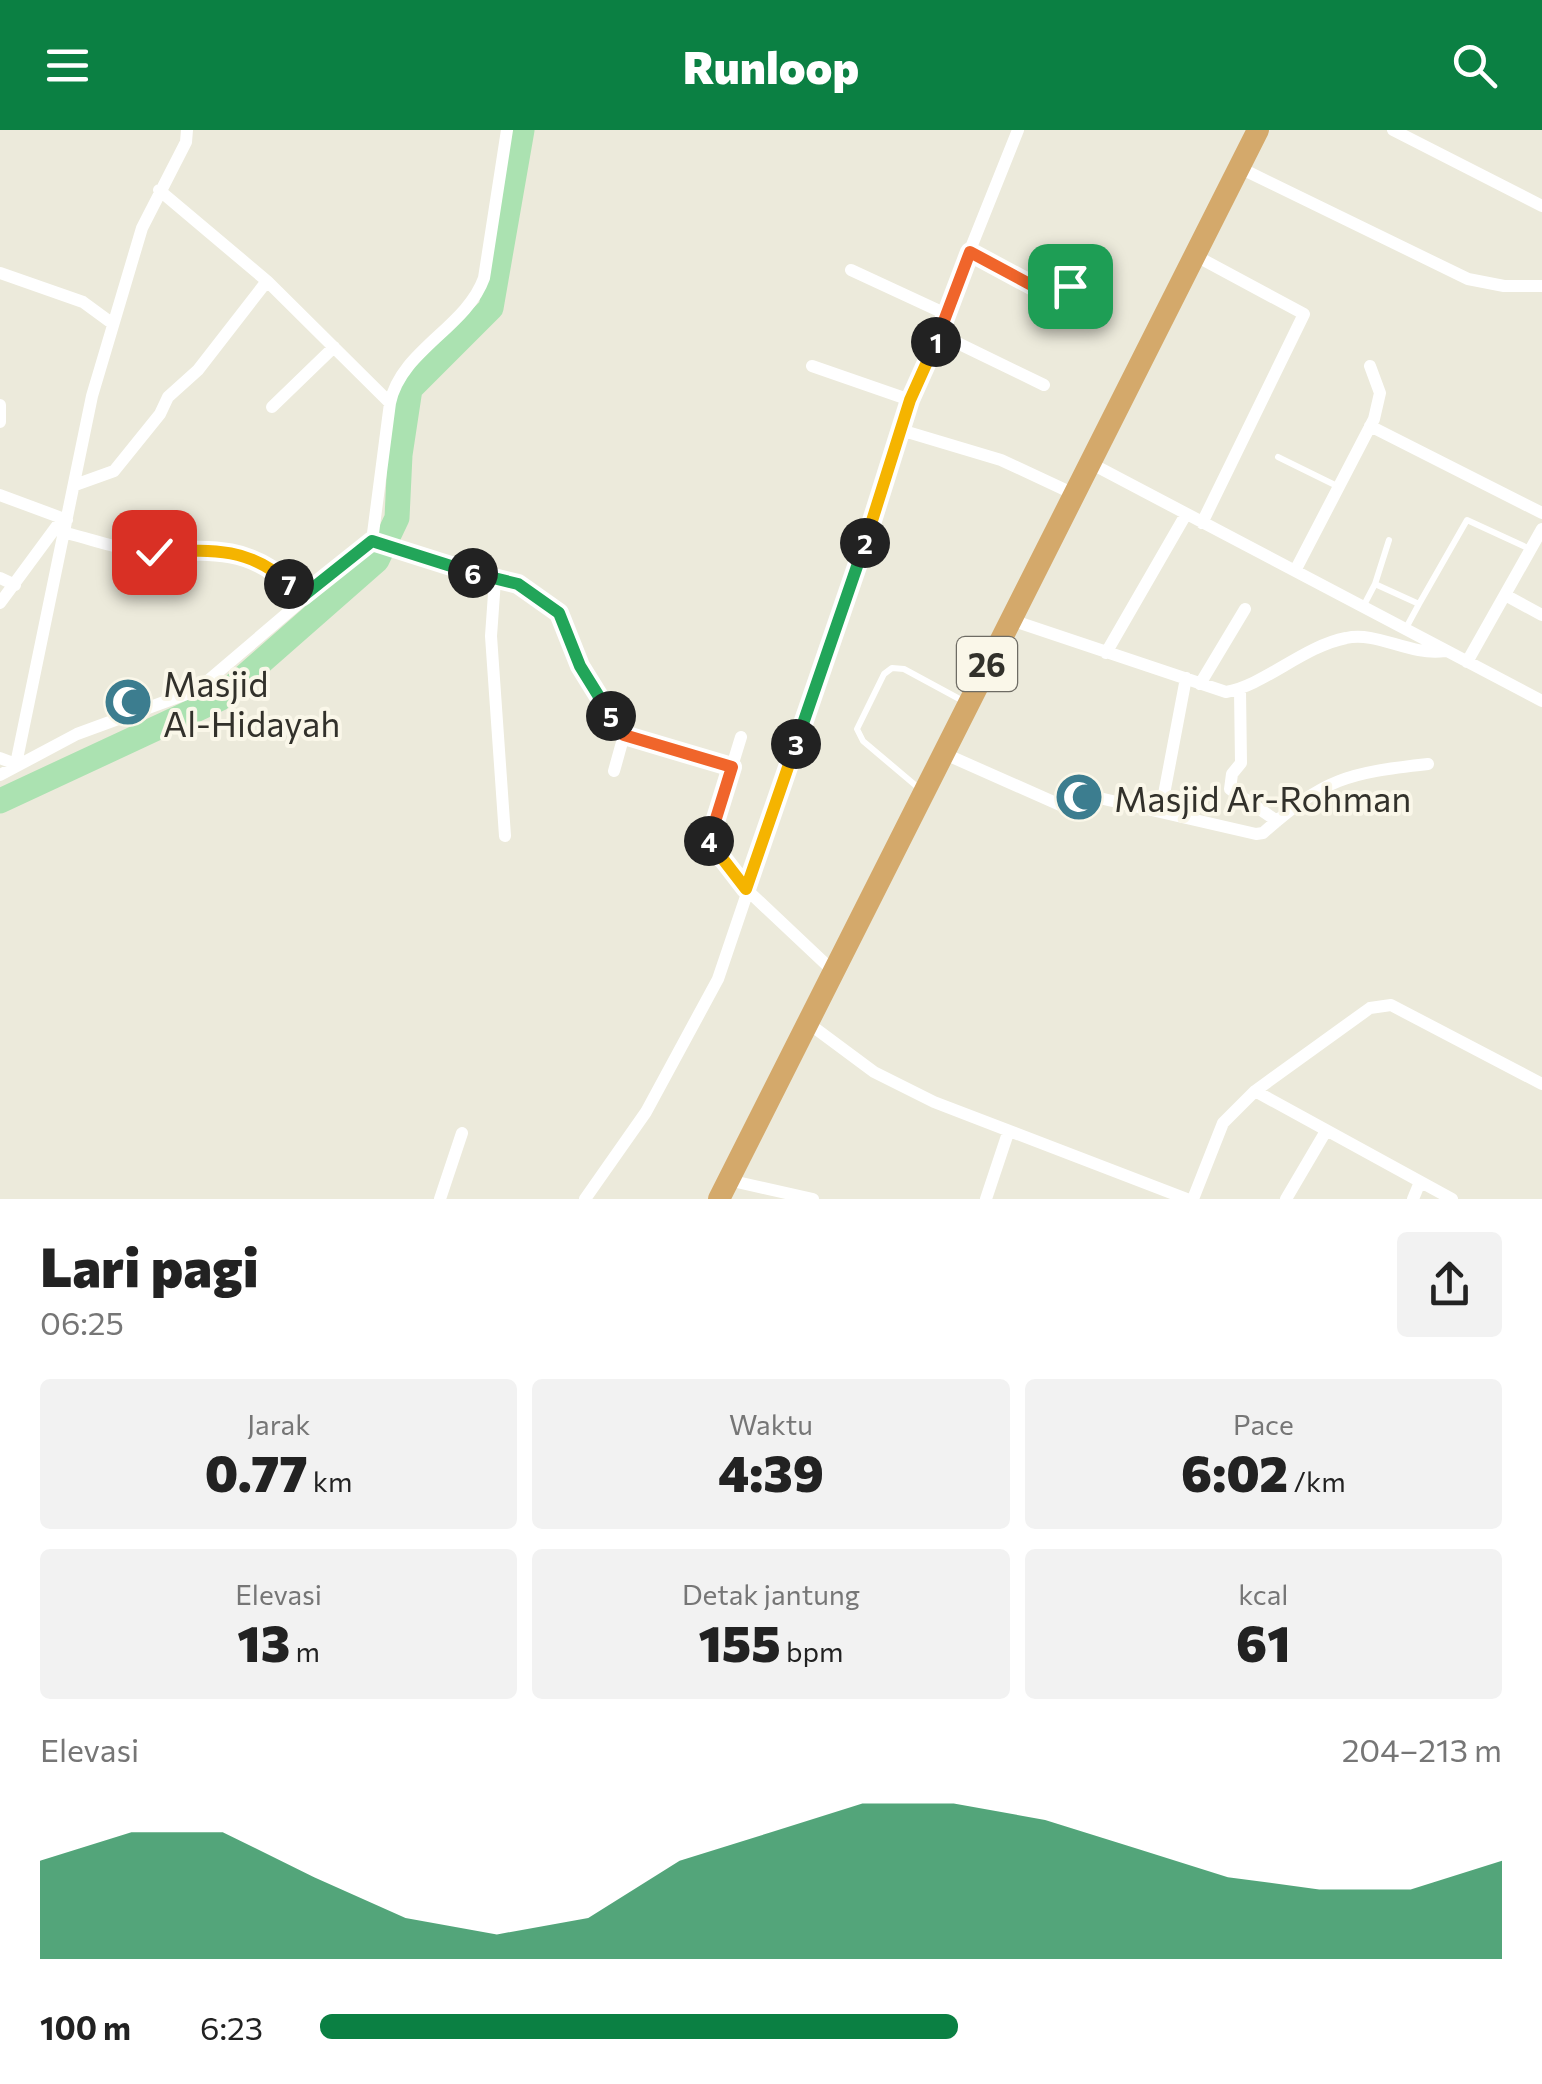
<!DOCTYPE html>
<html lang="id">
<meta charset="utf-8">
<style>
body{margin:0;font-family:Commissioner,sans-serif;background:#f2f2f2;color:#222;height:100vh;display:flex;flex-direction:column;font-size:38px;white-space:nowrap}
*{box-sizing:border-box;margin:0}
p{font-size:32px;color:#767676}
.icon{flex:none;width:55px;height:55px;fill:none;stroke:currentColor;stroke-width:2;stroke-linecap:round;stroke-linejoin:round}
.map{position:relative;height:1069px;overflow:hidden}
.drawer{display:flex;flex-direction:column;background:#fff;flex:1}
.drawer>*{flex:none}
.pin{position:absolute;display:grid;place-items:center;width:85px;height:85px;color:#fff;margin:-42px;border-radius:20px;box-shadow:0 5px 15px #0006}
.km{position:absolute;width:50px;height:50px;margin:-25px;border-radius:50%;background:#222;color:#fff;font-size:28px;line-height:50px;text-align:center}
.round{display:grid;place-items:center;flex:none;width:105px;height:105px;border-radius:10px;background:#f2f2f2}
.overview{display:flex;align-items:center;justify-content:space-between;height:170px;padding:0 40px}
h1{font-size:55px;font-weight:800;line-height:75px}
.stats{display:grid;grid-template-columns:repeat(3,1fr);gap:15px;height:170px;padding:10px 40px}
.stats div{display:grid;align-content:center;border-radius:10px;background:#f2f2f2;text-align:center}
.stats b{font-size:50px;font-weight:800}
.stats small{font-size:28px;font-weight:400}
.stats p{font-size:28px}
.chart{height:280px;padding:20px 40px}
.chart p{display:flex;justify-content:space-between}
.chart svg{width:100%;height:180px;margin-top:10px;fill:#0b8043;opacity:.7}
ul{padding:0 40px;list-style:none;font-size:32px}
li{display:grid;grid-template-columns:160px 120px 1fr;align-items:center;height:75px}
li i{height:25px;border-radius:12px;background:#0b8043}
header{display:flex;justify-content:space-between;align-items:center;height:130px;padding:0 40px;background:#0b8043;color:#fff;font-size:45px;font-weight:800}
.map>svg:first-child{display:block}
</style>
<header><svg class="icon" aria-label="menu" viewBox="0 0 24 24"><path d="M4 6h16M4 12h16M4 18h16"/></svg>Runloop<svg class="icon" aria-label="search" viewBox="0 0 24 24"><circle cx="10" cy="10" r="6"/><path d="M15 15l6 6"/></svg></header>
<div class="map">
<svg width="1542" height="1069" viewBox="0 0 1542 1069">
<rect width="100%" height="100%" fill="#eceadb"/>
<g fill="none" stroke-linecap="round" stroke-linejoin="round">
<!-- river -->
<path stroke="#abe2b1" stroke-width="25" d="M0,671L219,569L377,430L397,388L400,325L410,259L491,178L522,0"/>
<!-- lane -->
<path stroke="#fff" stroke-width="6" d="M971,123L1064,168L1079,119
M1278,327L1337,356
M1389,410L1375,454L1419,474L1467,390L1530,419
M1364,475L1375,454
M1406,498L1419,474
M921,660L863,611L857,599L884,544L892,538L904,539L965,572"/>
<!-- street -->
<path stroke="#fff" stroke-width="12" d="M1393,0L1542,76
M1238,37L1468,149L1504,156H1542
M1196,126L1304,184L1202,393
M851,140L946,184
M0,143L83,172L113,194
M939,204L1044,255
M812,236L910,270
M390,273C401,220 466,198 484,148L507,0
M0,275V292
M272,277L334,217
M1370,296L1542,383
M904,301L1001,330L1074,364
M1092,334L1542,571
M75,355L114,341L160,284L168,267L198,240L267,151
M0,365L67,390
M66,403C91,409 118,419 143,422C223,433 231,397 303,466
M372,411L518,454L559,483L586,547L624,605L614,641
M1296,439L1374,289L1380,263L1370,236
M0,448L15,455
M495,450L491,506L505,706
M1507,466L1542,485
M0,473L62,389
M1011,490L1226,562C1263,556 1304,516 1346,508C1378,501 1408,526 1445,521
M1106,523L1185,386
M1467,532L1542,399
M1200,554L1245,479
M1240,560L1241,633L1232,644L1230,659L1277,691
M624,605L732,637
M741,607L709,711L746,759L832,840
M945,624L1076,682L1095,667L1256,704L1263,703C1325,648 1347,643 1428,634
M0,628L16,634L92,266L142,98L186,12L187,0
M0,645L77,604L197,560L372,411L390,273L267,151L159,60
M1161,680L1186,548
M808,893L874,942L934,972L1187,1069
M1255,961L1452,1069
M728,1050L813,1069
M440,1069L462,1003
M585,1069L646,982L718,849L904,301L910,270L1018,0
M986,1069L1008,1003
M1193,1069L1223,993L1255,961L1370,878L1391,875L1542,954
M1286,1069L1326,1001
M1413,1069L1420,1052"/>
<!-- highway -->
<path stroke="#d4a96b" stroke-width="22" d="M719,1069L1258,0"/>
</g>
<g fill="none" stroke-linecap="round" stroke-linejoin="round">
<!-- split-1 casing -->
<g stroke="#fff" stroke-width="20">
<path id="split-1" d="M936,212L970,122L1050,165L1064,168L1070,156"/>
</g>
<!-- split-2 casing -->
<g stroke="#fff" stroke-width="20">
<path id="split-2" d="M865,413L910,270L936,212"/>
</g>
<!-- split-3 casing -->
<g stroke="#fff" stroke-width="20">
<path id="split-3" d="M796,614L865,413"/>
</g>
<!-- split-4 casing -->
<g stroke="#fff" stroke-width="20">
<path id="split-4" d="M709,711L746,759L796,614"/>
</g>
<!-- split-5 casing -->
<g stroke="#fff" stroke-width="20">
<path id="split-5" d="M611,586L624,605L732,637L709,711"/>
</g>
<!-- split-6 casing -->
<g stroke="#fff" stroke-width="20">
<path id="split-6" d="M473,443L518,454L559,483L580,536L611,586"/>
</g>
<!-- split-7 casing -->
<g stroke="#fff" stroke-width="20">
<path id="split-7" d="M289,454L303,466L372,411L473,443"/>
</g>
<!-- split-8 casing -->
<g stroke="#fff" stroke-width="20">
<path id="split-8" d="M154,422C206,420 249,415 289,454"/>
</g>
<!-- split-1 -->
<use href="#split-1" stroke="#f0652b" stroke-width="12"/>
<!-- split-2 -->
<use href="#split-2" stroke="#f5b400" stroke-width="12"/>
<!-- split-3 -->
<use href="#split-3" stroke="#22a559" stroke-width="12"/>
<!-- split-4 -->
<use href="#split-4" stroke="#f5b400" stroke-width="12"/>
<!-- split-5 -->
<use href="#split-5" stroke="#f0652b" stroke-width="12"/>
<!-- split-6 -->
<use href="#split-6" stroke="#22a559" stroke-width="12"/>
<!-- split-7 -->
<use href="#split-7" stroke="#22a559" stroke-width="12"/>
<!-- split-8 -->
<use href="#split-8" stroke="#f5b400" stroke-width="12"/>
</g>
<!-- icons -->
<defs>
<g id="mosque-disc" transform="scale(2.5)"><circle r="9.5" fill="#3c7d8f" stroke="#faf7e9"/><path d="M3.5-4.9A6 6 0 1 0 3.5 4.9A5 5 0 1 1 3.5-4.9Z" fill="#fff"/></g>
</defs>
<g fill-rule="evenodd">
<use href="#mosque-disc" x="128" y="572"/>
<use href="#mosque-disc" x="1079" y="667"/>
</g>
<g text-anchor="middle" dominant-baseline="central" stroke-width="8" stroke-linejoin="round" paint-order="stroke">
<!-- shield labels -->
<rect fill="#faf7e9" stroke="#6e6c64" stroke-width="2.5" x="957" y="507" width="60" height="54" rx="8"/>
<g font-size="32" font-weight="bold" fill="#32312b">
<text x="987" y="534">26</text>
</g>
<!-- poi labels -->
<g font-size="35" fill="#32312b" stroke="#faf7e9" text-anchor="start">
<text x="163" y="552">Masjid<tspan x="163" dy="40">Al-Hidayah</tspan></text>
<text x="1114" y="667">Masjid Ar-Rohman</text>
</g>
</g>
</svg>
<div class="pin" style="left:1070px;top:156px;background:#1e9e55"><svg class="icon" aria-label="arrive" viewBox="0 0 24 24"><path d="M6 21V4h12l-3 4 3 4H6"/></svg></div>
<div class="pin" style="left:154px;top:422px;background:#d93025"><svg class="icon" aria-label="check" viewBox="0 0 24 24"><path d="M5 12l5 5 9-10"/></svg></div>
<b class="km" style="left:936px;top:212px">1</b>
<b class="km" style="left:865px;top:413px">2</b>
<b class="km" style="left:796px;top:614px">3</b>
<b class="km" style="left:709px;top:711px">4</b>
<b class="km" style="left:611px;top:586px">5</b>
<b class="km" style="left:473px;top:443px">6</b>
<b class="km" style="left:289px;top:454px">7</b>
</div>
<section class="drawer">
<div class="overview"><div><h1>Lari pagi</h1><p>06:25</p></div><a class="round"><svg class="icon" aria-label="share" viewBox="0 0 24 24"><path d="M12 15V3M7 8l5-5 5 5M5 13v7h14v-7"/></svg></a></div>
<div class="stats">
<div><p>Jarak</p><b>0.77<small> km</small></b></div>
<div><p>Waktu</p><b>4:39</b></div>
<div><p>Pace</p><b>6:02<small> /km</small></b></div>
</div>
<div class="stats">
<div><p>Elevasi</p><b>13<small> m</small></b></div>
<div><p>Detak jantung</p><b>155<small> bpm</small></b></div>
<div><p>kcal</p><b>61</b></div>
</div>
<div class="chart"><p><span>Elevasi</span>204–213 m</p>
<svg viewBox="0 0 160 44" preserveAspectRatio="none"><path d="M0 44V20L10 13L20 13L30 24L40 34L50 38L60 34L70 20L80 13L90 6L100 6L110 10L120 17L130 24L140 27L150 27L160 20V44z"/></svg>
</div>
<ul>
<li><b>100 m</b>6:23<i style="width:54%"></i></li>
</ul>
</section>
